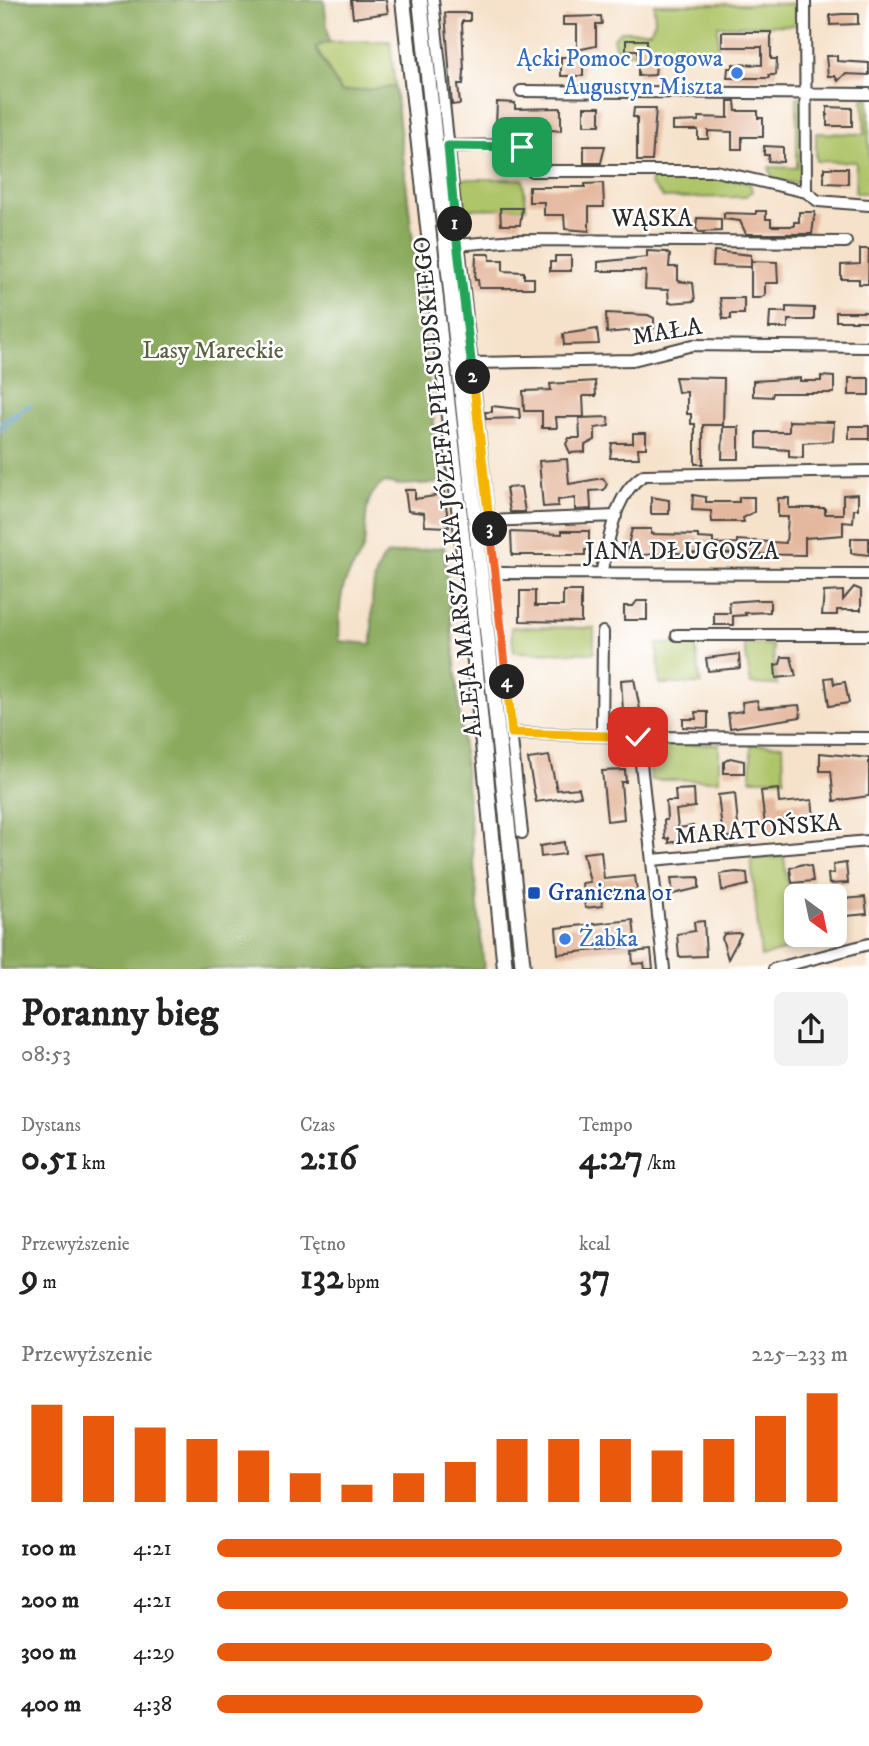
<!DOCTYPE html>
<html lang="pl">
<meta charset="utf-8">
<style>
body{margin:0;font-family:"IM FELL DW Pica",serif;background:#f2f2f2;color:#222;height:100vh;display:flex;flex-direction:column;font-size:26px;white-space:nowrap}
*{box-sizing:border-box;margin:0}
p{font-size:23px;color:#767676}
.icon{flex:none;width:38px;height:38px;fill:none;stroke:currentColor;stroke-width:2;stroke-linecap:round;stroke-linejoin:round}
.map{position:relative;height:969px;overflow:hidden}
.sheet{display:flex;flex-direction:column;background:#fff;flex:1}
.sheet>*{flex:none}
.needle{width:46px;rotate:147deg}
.tools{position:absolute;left:784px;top:884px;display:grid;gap:14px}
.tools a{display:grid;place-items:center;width:63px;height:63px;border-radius:10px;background:#fff;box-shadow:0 4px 10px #0003;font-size:35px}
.pin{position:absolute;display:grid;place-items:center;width:60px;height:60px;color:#fff;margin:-30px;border-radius:14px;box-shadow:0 4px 10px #0006}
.km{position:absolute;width:35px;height:35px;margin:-18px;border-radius:50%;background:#222;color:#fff;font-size:19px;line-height:35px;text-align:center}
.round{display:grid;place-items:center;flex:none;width:74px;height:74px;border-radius:10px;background:#f2f2f2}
.overview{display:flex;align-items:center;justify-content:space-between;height:119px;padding:0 21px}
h1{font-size:38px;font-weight:700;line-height:52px}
.stats{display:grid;grid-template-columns:repeat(3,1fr);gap:10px;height:119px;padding:7px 21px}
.stats div{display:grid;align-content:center}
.stats b{font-size:35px;font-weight:700}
.stats small{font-size:19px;font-weight:400}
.stats p{font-size:19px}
.chart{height:196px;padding:14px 21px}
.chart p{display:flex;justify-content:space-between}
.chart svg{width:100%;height:126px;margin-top:7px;stroke:#ea580c;stroke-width:6}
ul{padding:0 21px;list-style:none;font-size:23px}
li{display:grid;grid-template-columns:112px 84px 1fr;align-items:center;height:52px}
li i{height:18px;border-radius:9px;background:#ea580c}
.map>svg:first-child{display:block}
</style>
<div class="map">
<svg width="869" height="969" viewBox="0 0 869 969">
<rect width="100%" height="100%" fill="#fff"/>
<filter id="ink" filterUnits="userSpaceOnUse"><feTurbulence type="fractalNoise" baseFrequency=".0143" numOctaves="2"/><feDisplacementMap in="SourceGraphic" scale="14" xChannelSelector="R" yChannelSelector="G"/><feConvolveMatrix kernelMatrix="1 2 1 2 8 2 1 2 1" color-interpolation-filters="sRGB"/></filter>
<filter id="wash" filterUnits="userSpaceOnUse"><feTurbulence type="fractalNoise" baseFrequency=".00686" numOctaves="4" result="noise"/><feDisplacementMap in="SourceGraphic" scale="28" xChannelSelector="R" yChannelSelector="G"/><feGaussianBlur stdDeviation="1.57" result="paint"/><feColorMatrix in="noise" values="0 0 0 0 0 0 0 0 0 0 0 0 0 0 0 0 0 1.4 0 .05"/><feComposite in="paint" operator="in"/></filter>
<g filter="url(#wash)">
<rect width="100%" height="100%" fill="#f6e2cb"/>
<!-- green -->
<path fill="#afc569" stroke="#6d784a" stroke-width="2" d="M654,4H794L798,8L797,25L718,26V53H626L616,50L613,39L620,31H650L655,21Z
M390,41L395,87L341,92L315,46L329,42Z
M797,97H804L801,175L798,183L773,181L769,167L797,168Z
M863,98H869V193H855L856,162L816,161V133L865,134Z
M714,174L750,183L752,192L743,197L664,198L650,184L653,175Z
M461,179H523L526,208L461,209L458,188Z
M511,627L594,628V653L514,652Z
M657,644H695L701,684H660Z
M744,644L772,645L777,685L751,684Z
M658,744H719V780H651L648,754Z
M751,744L783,745L784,779H751Z
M784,856L794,948L761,957L751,859Z"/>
<!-- forest -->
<path fill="#8baa5d" stroke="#5b6a44" stroke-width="2" d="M0,0H324L329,42L315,47L341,92L395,87L441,483L399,485L385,482C360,498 368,521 364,546C361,559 350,569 346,581C338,599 340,622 339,641L372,644C373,615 367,579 386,555L444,547L484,969H0Z"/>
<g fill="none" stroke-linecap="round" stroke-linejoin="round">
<!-- stream -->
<path stroke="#5f9fd2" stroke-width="3.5" d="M0,422L30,405
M0,431L19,415"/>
</g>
<g id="blocks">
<!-- building -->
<path fill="#e4b89e" d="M351,0H386L388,13L353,18Z
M445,13H470V21H462L464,72L463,84H458L460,104L452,105Z
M842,14H858V24L830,25V15Z
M601,16L602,24H596V46L577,50V25H563V17Z
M722,32H771V59H777L776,75H769V78H727L728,68H733V64L762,65V47H722Z
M626,40H647V54H657L655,75L638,76V50H626Z
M826,56H837V61L869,63V75L845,74L838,81L835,76H828Z
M561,57H583V76H561Z
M728,101H735L736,111H758V118H763V137H742V149H732V132L708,131V139H698V130H673V122L699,121V117L728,118Z
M497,102L515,103V109L561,108V131L496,125Z
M584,107H600V125H584Z
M827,107L852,108V126H827Z
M634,108H656L652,161H637V117H633Z
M584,146H605L601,163H584Z
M764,146L783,147V162L768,161L769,155H764Z
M496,153H515L517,168L513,169V173H499Z
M824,168H848V184L824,183Z
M603,183L604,207H589V231L565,229L564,215H544V202H529V187H585V184Z
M500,208H522L520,225H501Z
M756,211H766V219H771V226H794V222H799V212H815L812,234H746L740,221L724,219V213L756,214Z
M697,218L721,219V231L699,232L696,228Z
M860,249H869L868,284H859V279H841V265L860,264Z
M647,251L666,252L670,255L669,267H678V281L693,283L695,301L669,303L668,290L645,289L646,271H598V262L647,257Z
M714,251L751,255V267L713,266Z
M476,254H490V260H503V271L524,272V278H534V288H479L478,280H475Z
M555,256H571V271H550V262H555Z
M751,261L777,262L778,283H765V295L760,298H751Z
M720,298H744V314H731V319H723Z
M786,307L814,308V320H788V328H769L770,312H786Z
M836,312H869V321H836Z
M606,313L648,315L654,318V328L607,333Z
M597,329L599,344L564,345L563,334Z
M821,376L834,377V393H773L772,397L753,396V381L800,378V381H821Z
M675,377L724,378L723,425H703V464H695V424H691V414H687V392H678Z
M849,378H869V395H849Z
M595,381L596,396H583L584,417H556L557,428H542V411H524L523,391L551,390L550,384Z
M492,406L519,409L520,418L486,419L485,412H492Z
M608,417L609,426L595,428V440L585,445V452L570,453L566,444L569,438H580L579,418Z
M789,421L834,422L833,441L803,443V458L789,457V450L757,448V432H789Z
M849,426H869V439H849Z
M723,427H739V459H722Z
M633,433H646V448H638L639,458H610L612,443H633Z
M567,459L569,484L603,478L607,484L604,490L590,491L591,509L575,510V498L558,500V506L543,507L539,461Z
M521,487L525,512H510L506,488Z
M405,490H415V499L435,496V492L444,491L449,527L425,526L424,513L408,511Z
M858,494V509H854L853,523L843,522V535L805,538V555L675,553L625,556L632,529H651V534L698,535V538L713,539V544L737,543V540L786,543L788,517H778V498H789V508H825V514H843V495Z
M693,495L706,497V502H739V497H754V512L743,518L744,522H712L711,511L692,510Z
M651,497L669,500V514H651Z
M562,531H589V550H585V555H512L511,532L562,534Z
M851,538H869V555L851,553Z
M854,587L861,590V610H837V615H822L824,592L843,591V600Z
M520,591H535V606H563V591H581V622L520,621Z
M756,600H770V612L745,613L746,615L733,616V625H714V613H730L729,602Z
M637,601H647V620H624V606H633Z
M739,654L740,668L708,671L706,658Z
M782,657H791L796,676L776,678L775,665L780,664Z
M833,677L834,684L845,682L849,703L829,706L825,678Z
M634,679L640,709L623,711L621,680Z
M757,700L759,708L799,705L801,717L730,728L728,713L743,711L742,702Z
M695,712H708V728L683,727V719H696Z
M820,753L869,758V796L834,801L831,771H820Z
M549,756L557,790L579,788L581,796L536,802L528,759Z
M730,758L744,761V773H724V762Z
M625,770L626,782H621L624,819L607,821L602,771Z
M694,789L695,807L676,810L678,828L693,826L694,838L669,843V838L665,839L664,820H667L666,801H676L675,790Z
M778,789L779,803L812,800L814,817L781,820L782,832L766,834L761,791Z
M735,793L739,836L723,838L718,795Z
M564,842L565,854L541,857L540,846Z
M601,851L604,879L635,876L637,891L601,895L602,906L585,908L582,883L590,882L583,853Z
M846,863L848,883L829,884L828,874L834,873L833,865Z
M803,864L811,866L813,881L792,883L790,868Z
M736,872L747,873L748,885L722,891L720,874Z
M699,877V888L673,894L671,878Z
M865,897L867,914L846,916L842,910L844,899Z
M633,920L636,946L558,954L556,928Z
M704,921L706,956L679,957L677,934L695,931L694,922Z
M738,933L741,934L728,959L722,938L724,934Z
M651,950L653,969H645L644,963L633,964L632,952Z"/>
</g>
</g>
<g filter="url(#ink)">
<use href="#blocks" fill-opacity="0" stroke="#494643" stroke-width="2"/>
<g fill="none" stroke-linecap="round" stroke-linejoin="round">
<!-- minor casing -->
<g stroke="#494643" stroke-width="14">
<path id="minor" d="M433,0L522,833
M805,0L806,192
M521,91L869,94
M448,146L521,145L527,168L532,171H716L806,192L818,201L869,205
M457,245L515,240L846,242
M472,363L633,360L693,345L869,347
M489,521L616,516
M495,573L869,574
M601,573C610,540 613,494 644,475L869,471
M677,635H869
M512,733L638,737L869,738
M602,736L603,632
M638,737L664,969
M652,860L869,841
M774,969L869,944"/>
</g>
<!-- major casing -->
<g stroke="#494643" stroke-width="18">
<path id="major" d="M403,0L467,580L505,969
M420,0L523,969"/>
</g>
<!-- minor -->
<use href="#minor" stroke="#fff" stroke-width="10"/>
<!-- major -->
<use href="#major" stroke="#fff" stroke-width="14"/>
</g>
</g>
<g fill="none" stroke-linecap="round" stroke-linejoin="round" filter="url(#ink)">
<!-- split-1 casing -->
<g stroke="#fff" stroke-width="14">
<path id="split-1" d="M455,224L448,146L522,147"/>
</g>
<!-- split-2 casing -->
<g stroke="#fff" stroke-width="14">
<path id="split-2" d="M455,224L473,377"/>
</g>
<!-- split-3 casing -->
<g stroke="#fff" stroke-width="14">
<path id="split-3" d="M473,377L490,529"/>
</g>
<!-- split-4 casing -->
<g stroke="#fff" stroke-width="14">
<path id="split-4" d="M490,529L507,682"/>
</g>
<!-- split-5 casing -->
<g stroke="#fff" stroke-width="14">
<path id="split-5" d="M507,682L512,733L638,737"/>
</g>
<!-- split-1 -->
<use href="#split-1" stroke="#22a559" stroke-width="9"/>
<!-- split-2 -->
<use href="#split-2" stroke="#22a559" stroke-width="9"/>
<!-- split-3 -->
<use href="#split-3" stroke="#f5b400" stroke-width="9"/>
<!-- split-4 -->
<use href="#split-4" stroke="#f0652b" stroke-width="9"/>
<!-- split-5 -->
<use href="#split-5" stroke="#f5b400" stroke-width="9"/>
</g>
<!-- markers -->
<g fill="#3f7fe0" stroke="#fff" stroke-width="2.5">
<circle cx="737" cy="73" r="7"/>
<circle cx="565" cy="939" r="7"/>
</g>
<rect fill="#1a4fb4" stroke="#fff" stroke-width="2.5" x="527" y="886" width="14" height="14" rx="3.5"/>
<g text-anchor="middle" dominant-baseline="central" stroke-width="5" stroke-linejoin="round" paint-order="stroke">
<!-- shop labels -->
<g font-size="24" fill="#366cbe" stroke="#fff" text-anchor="end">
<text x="723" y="59">Ącki Pomoc Drogowa<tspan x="723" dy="28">Augustyn Miszta</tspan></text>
<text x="579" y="939" text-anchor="start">Żabka</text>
</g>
<!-- street labels -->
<g font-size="24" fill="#2b2b2b" stroke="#fff">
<text x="652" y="219">WĄSKA</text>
<text transform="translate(667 332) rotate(-9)">MAŁA</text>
<text transform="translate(448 487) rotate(-96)">ALEJA MARSZAŁKA JÓZEFA PIŁSUDSKIEGO</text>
<text x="682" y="552">JANA DŁUGOSZA</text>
<text transform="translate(758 830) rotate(-5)">MARATOŃSKA</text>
</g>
<!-- park labels -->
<g font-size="24" fill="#596141" stroke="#fff">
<text x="213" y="351">Lasy Mareckie</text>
</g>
<!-- transit labels -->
<g font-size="24" fill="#164399" stroke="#fff" text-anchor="start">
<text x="548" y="893">Graniczna 01</text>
</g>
</g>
</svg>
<div class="tools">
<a><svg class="needle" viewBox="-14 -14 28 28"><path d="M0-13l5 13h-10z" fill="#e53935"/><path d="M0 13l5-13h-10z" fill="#767676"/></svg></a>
</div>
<div class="pin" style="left:522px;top:147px;background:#1e9e55"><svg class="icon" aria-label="arrive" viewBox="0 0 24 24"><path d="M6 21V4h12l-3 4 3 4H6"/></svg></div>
<div class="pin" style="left:638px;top:737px;background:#d93025"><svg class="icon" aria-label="check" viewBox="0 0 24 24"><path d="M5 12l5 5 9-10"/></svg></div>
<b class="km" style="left:455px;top:224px">1</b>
<b class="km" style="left:473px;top:377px">2</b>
<b class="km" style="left:490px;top:529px">3</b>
<b class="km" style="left:507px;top:682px">4</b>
</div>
<section class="sheet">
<div class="overview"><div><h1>Poranny bieg</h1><p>08:53</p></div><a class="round"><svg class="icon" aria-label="share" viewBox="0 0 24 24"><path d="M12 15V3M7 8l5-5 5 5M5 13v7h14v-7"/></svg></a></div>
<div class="stats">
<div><p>Dystans</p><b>0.51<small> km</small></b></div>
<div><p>Czas</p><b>2:16</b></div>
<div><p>Tempo</p><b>4:27<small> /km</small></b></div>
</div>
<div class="stats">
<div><p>Przewyższenie</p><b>9<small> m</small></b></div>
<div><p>Tętno</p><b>132<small> bpm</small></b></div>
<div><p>kcal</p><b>37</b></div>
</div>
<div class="chart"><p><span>Przewyższenie</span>225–233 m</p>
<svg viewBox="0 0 160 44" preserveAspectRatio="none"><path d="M5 44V10M15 44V14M25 44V18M35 44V22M45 44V26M55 44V34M65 44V38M75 44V34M85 44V30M95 44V22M105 44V22M115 44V22M125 44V26M135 44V22M145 44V14M155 44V6"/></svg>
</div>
<ul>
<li><b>100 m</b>4:21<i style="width:99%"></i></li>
<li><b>200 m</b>4:21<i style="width:100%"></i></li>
<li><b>300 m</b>4:29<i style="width:88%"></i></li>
<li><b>400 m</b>4:38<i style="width:77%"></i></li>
</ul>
</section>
